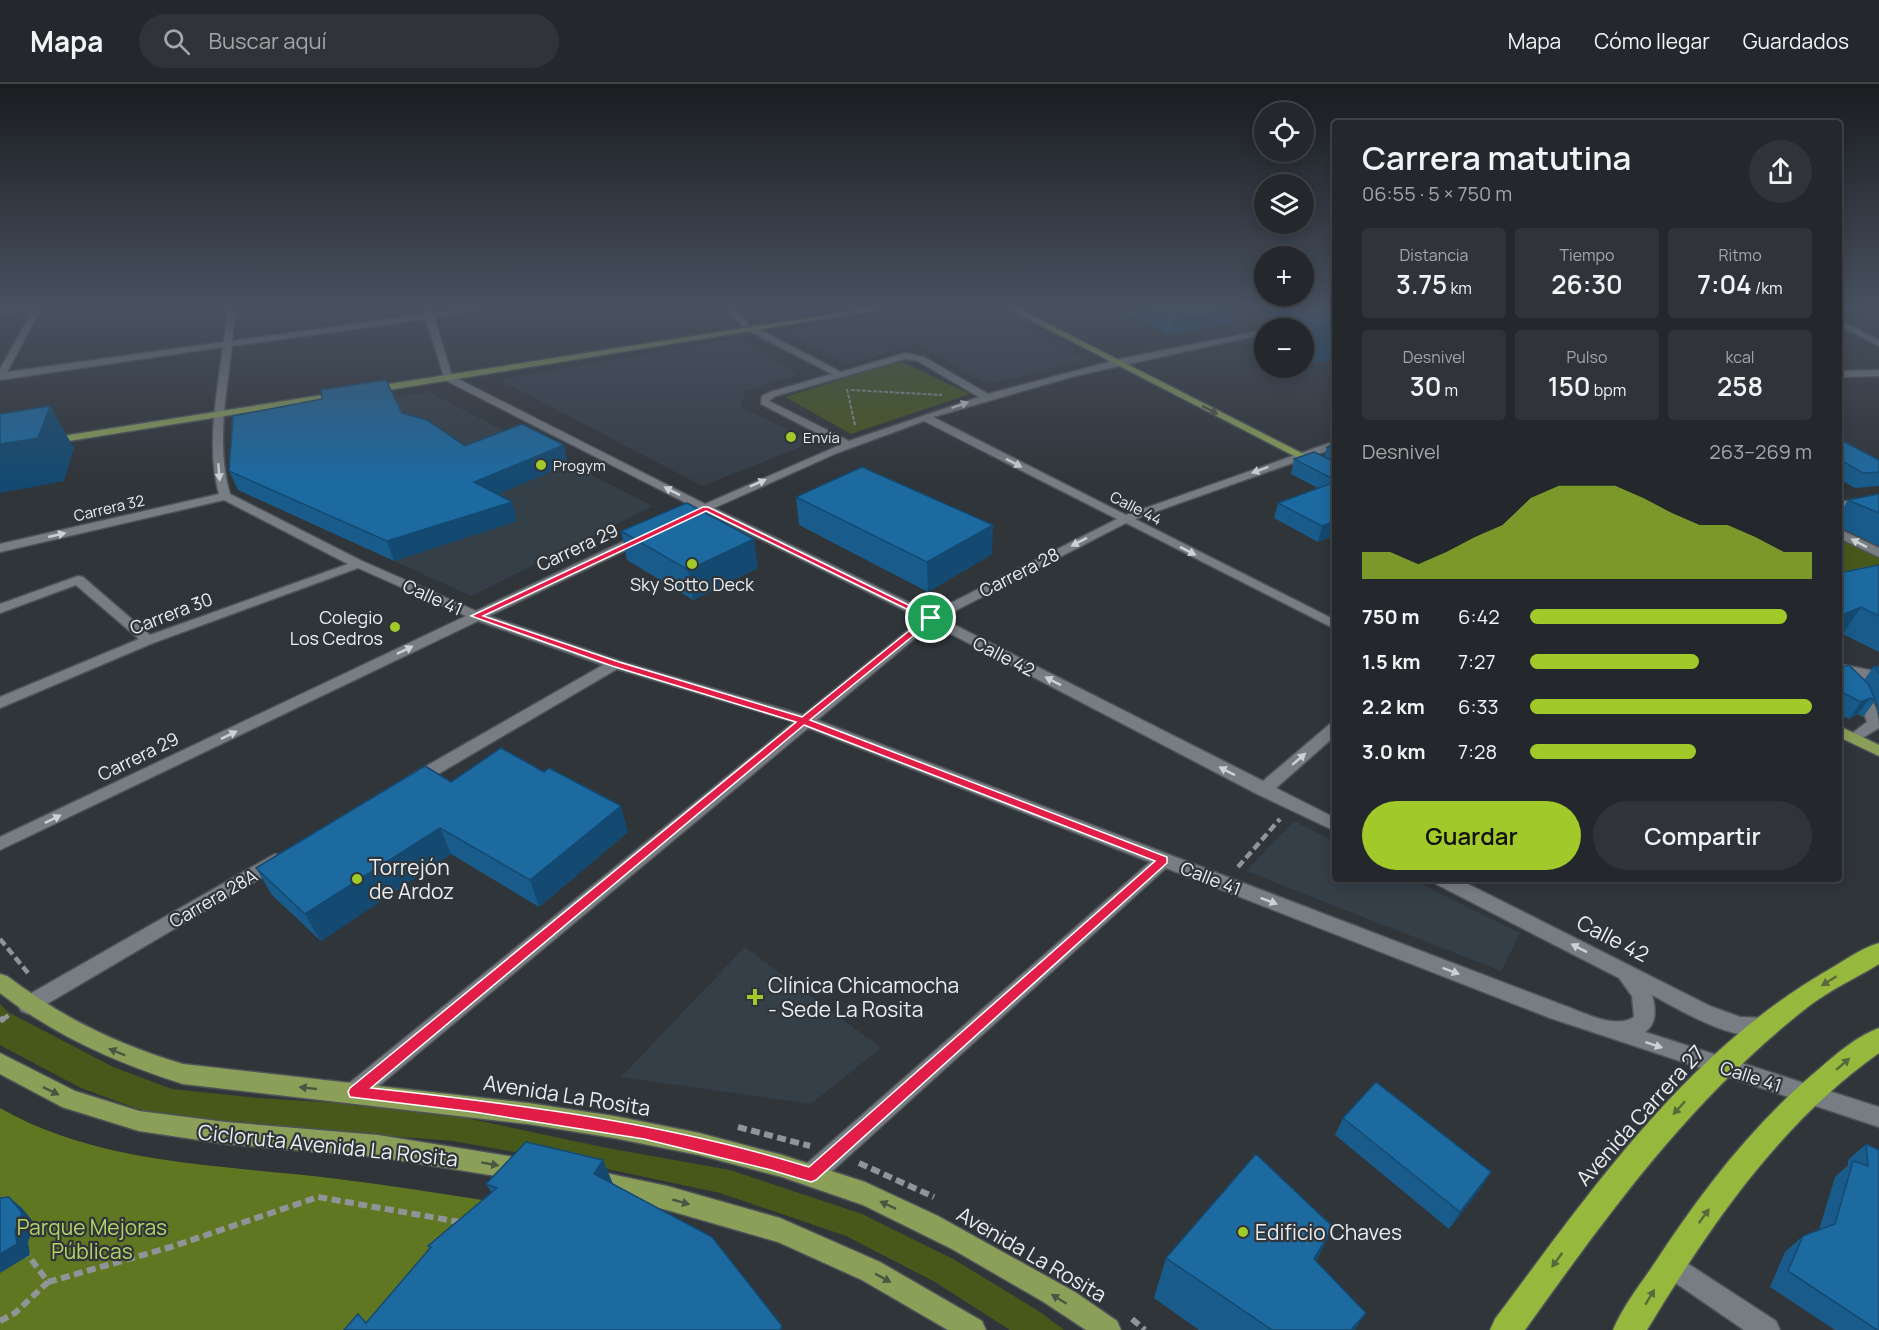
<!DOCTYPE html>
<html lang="es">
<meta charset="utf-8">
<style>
body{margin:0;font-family:Manrope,sans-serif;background:#303438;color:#f1f3f6;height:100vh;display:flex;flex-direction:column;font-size:22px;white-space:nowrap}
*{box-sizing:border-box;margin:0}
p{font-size:20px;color:#a3a6a9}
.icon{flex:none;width:33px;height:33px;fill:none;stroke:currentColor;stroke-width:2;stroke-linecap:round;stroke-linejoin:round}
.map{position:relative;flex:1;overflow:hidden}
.side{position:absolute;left:1332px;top:36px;width:510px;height:762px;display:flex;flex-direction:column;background:#24282c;border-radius:6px;box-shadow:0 3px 15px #0003,0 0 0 2px #414448}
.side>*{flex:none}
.buttons{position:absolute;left:1254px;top:18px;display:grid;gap:12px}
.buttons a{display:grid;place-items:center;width:60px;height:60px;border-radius:50%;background:#24282c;box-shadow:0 3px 15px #0003,0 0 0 2px #414448;font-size:30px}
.pin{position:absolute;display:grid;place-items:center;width:51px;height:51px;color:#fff;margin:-26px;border:3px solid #fff;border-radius:50%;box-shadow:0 2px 6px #0007}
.round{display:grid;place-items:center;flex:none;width:63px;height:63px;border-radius:32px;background:#303438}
.summary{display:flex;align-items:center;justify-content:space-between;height:102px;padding:0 30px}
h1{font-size:33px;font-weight:600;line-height:45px}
.metrics{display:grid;grid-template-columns:repeat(3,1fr);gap:9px;height:102px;padding:6px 30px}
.metrics div{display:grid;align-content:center;border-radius:6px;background:#303438;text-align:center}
.metrics b{font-size:26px;font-weight:600}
.metrics small{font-size:16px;font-weight:400}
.metrics p{font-size:16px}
.chart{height:168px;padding:12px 30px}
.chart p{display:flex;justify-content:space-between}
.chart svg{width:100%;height:108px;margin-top:6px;fill:#a1c92a;opacity:.7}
.action{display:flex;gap:12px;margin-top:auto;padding:12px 30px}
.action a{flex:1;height:69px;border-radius:36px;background:#a1c92a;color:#111;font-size:24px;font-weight:600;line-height:69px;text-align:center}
.action a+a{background:#303438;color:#f1f3f6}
ul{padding:0 30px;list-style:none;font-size:20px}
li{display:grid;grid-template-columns:96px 72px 1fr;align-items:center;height:45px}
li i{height:15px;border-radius:8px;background:#a1c92a}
header{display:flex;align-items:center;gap:36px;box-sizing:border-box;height:84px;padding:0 30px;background:#24282c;border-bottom:2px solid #414448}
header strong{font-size:28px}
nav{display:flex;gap:33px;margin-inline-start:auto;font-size:21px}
.search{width:420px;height:54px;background:#303438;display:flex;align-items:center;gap:15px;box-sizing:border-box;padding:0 21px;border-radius:33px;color:#a3a6a9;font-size:22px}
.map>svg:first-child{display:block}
</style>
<header>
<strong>Mapa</strong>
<div class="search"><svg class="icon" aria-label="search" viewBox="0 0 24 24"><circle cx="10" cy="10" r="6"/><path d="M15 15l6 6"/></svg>Buscar aquí</div>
<nav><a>Mapa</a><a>Cómo llegar</a><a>Guardados</a></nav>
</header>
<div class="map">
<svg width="1879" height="1246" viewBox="0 0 1879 1246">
<rect width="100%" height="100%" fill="#30353a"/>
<!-- built -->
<path fill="#353f48" d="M926,223H990L1085,276L987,300L918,260L845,280L781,247Z
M738,254L798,291L745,307L740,323L813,358L702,402L500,296Z
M427,308L653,422L471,512L238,406L242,337Z
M1294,737L1335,758V795H1411L1520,849L1501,887L1246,787Z
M745,863L881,964L811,1020L621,993Z"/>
<!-- green -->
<path fill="#47581b" d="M900,277L970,310L851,350L785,313Z
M1839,450L1879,471V493L1839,502Z
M0,920L8,928L113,983L172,1005L258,1014L337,1019L466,1034L607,1064L730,1086L862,1130L955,1176L1040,1228L1064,1246H1010L935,1198L846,1152L720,1109L598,1083L453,1057L233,1040L146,1028L81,1004L0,961Z"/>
<!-- forest -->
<path fill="#607722" d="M0,1024C95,1079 216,1081 322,1093C391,1101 460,1113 529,1123L431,1246H0Z"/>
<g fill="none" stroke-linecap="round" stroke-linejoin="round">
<!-- minor casing -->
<g stroke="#4e5357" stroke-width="3">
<path id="minor" d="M14,223H42L7,288L224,258L228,223H236L232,257L425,230L423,223H431L433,229L474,223H495L434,233L452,292L705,420L840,361L761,320L762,312L770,308L832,290L749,247V243H755L841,288L905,269L924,273L988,310L1120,275L1264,246V250L1075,292L933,333L1126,431L1335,357V364L1135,435L1335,536V545L1126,439L941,534L1263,697L1330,640L1335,639V652L1276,704L1335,734V747L1257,710L932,540L817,636L1560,920C1581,927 1614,946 1634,933L1632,912L1619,894L1436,800L1433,795H1458L1710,922L1740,933L1767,934L1774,937L1777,943L1774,949C1738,962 1684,928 1652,911C1656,924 1657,940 1645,948L1879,1023V1043L1550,934L1166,784L819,1099L811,1102L803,1099L799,1091L803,1083L1150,778L808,644L363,1015L355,1018L347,1015L344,1008L347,1001L794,638L617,585L421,700H409L407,696L409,692L603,581L478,537L0,766V753L466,532L358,484L153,559L0,624V613L139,555L76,501L0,529V520L78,492L83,493L150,551L348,480L224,416L0,468V460L219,410C206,363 217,310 223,263L0,296V285L33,226L0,229V225ZM426,235L445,296L696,424L680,432V436H688L705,428L922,535L803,631L620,577L489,532L647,456V450H639L476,527L362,477L230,410C216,363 226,310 232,262ZM905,275L918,277L979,313L849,357L769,317L776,312ZM924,337L1117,435L931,529L714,424L837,369Z
M724,223H733L748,238V242H742Z
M1839,236L1879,256V262L1839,241Z
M1879,286V292L1839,293V287Z
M1879,412V418L1839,424V418Z
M1839,445L1879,464V473L1839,454Z
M1839,580L1870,586L1879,590V600L1851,591C1868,606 1879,621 1879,644L1854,659L1846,654L1867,638L1859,617L1839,595Z
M275,770L281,772L284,777L281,782L35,927L28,930L21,927L18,921L21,915Z
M1670,1168L1776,1237L1780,1246H1744L1661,1189L1658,1180L1661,1171Z"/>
</g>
<!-- major casing -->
<g stroke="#4e5357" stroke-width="3">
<path id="major" d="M878,223H897L370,309L365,306L370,303Z
M1005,223H1015L1335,386V393Z
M341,308L346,311L344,313L50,360L45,357L50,354Z
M1839,642L1879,661V672L1839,653Z
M0,890L7,892C61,933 118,961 183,980L528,1019L614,1032L699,1049L782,1071L865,1098L938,1132L1075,1208L1117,1237L1121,1246H1086L1042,1217L952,1165L863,1121L782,1093L699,1071L614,1054L528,1040L183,1000C117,979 55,952 0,909Z
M0,969L75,1007L139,1027L226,1038L378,1051L521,1074L529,1077L533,1085L529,1093L521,1096L378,1073L226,1060L139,1047L62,1023L0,990Z
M601,1088L667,1102L780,1134L880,1178L982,1237L986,1246H948L862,1196L778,1158L667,1126L593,1108L589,1100L593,1092Z"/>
</g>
<!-- highway casing -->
<g stroke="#4e5357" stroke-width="3">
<path id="highway" d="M1879,859V880C1856,894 1830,906 1809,922C1691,1014 1611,1126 1525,1246H1490L1495,1235C1589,1109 1684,971 1823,889C1841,879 1859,865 1879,859Z
M1879,944V969C1779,1040 1710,1142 1647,1246H1613C1623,1222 1640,1201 1654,1180C1701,1108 1753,1040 1819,985C1836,970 1857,952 1879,944Z"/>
</g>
<!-- path-far2 -->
<path stroke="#8f9498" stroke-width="2" stroke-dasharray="4 1.5" stroke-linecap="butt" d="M847,305L855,341
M851,306L942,311"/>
<!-- path-far1 -->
<path stroke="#8f9498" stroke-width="4.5" stroke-dasharray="8 4" stroke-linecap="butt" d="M1238,783L1280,735
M0,855L28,889
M2,936L9,931"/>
<!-- path -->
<path stroke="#8f9498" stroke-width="6" stroke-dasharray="9 4.5" stroke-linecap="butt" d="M0,937L4,934
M738,1043L810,1062
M859,1079L934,1113
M965,1129L995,1146
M48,1198L171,1163L318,1113L460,1138
M1132,1235L1145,1246
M0,1237L15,1229L48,1198L28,1171"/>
<!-- minor -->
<use href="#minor" fill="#777d82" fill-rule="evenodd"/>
<!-- major -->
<use href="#major" fill="#8aa059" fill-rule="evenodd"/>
<!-- highway -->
<use href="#highway" fill="#96b83d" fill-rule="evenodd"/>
</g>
<!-- wall -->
<path fill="#195b8a" d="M1115,223H1229L1233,225L1230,239L1170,251Z
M1270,223H1335L1306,280L1304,279V244H1266Z
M322,315L402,329L465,362L568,380L497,410L517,437L394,477L238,406L229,387Z
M1839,355L1879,376V402L1855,404L1839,395Z
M1335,360V456L1330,453L1318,458L1274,434L1278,419L1318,404L1291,390L1294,375L1324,373L1327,363Z
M1879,410V462L1839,443V431L1848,416Z
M796,413L992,470L928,508L799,441Z
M621,447L758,484L693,516L627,476Z
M1879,481V568L1843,550L1839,551V489Z
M1874,582L1879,583V632L1877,620L1875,617L1863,633L1858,630L1849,635L1839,630V584L1864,596Z
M451,698L628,748L539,823L451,770L321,857L272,811L256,784Z
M1343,1034L1491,1088L1480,1105L1449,1145L1335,1051Z
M1866,1060L1879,1066V1246H1835L1770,1203L1785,1168L1803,1152L1819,1146L1835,1093L1848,1081V1076Z
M603,1076L613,1100L366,1239L430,1164L428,1162L492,1109L486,1100Z
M1333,1143L1316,1177L1355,1246H1199L1154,1214L1166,1174Z"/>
<!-- shaded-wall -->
<path fill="#144a71" d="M1233,225L1230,239L1170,251L1172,237Z
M1335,239V276L1306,280L1315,242Z
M50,322L74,364L64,397L0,409V360Z
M564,361L568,380L480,418L474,398Z
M512,418L517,437L394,477L387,457Z
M1334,437L1330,453L1318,458L1322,442Z
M993,441L992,470L928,508L927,478Z
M754,455L758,484L693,516L688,486Z
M1861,523L1843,550L1839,551V534L1840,532Z
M1870,614L1858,630L1849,635L1861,618Z
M621,722L628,748L539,823L530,796Z
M440,744L451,770L321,857L305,830Z
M603,1076L626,1133L594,1090Z
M1491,1088L1480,1105L1449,1145L1460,1128Z
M9,1113L22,1124L35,1140L28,1158L30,1171L0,1189V1170Z
M1333,1143L1312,1183L1314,1175Z
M1366,1229L1355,1246H1351Z"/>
<!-- building -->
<path fill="#1d6aa1" stroke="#144a71" stroke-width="1.5" d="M1145,223H1229L1233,225L1172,237Z
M1278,223H1335V239L1315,242Z
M386,296L402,329L427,336L465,362L522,340L564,361L474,398L512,418L387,457L229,387L233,332L322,315L321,306Z
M50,322L38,354L0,360V330Z
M1839,355L1879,376V388L1863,389L1839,375Z
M1335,360V367L1327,363Z
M1314,368L1335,378V396L1294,375Z
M862,383L993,441L927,478L796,413Z
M1335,398V437H1334L1322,442L1278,419Z
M1879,410V429L1848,416Z
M687,419L754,455L688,486L621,447Z
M1879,481V532L1861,523L1840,532L1839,531V489Z
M1849,581L1869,601L1875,616L1870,614L1861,618L1839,607V584Z
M1874,582L1879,583V589Z
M501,664L544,688L549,684L621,722L530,796L440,744L305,830L256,784L425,682L451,698Z
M1376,998L1491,1088L1460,1128L1343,1034Z
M526,1058L603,1076L594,1090L712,1153L782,1242L780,1246H344L358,1230L366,1239L431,1163L428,1162L497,1104L486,1100Z
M1866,1060L1879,1066V1246H1877L1788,1187L1803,1152L1835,1140L1853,1077L1868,1082Z
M1256,1070L1333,1143L1314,1175L1366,1229L1351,1246H1272L1166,1174Z
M9,1113L22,1129L15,1147L17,1160L0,1170V1114Z"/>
<!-- one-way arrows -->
<defs><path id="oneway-solid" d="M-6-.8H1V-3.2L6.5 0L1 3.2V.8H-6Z" transform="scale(1.5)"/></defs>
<g fill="#ccd1d4">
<use href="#oneway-solid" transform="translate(960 321) rotate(-19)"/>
<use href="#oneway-solid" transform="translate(1014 379) rotate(27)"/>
<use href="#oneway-solid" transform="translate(1260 386) rotate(160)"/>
<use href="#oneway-solid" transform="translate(219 388) rotate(85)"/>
<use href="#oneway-solid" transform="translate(758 399) rotate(-24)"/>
<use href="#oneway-solid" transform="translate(672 407) rotate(-153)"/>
<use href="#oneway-solid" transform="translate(57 451) rotate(-13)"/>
<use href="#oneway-solid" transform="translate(1079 458) rotate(153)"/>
<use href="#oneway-solid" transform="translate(1859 459) rotate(-153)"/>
<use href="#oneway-solid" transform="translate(1188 467) rotate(27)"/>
<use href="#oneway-solid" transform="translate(405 566) rotate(-26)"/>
<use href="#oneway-solid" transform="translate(1053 597) rotate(-153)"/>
<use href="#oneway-solid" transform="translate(229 651) rotate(-26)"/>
<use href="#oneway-solid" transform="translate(1299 675) rotate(-41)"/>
<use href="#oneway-solid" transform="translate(1227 687) rotate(-153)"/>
<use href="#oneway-solid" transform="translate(53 735) rotate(-26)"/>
<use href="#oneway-solid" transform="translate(1269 817) rotate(21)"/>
<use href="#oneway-solid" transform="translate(1579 864) rotate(-153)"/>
<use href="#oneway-solid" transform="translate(1451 887) rotate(21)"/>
<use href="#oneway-solid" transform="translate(1654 961) rotate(18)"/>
</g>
<g fill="#4b5543">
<use href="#oneway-solid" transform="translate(1210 326) rotate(27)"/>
<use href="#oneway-solid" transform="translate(117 968) rotate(-157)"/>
<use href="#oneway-solid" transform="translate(308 1004) rotate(-174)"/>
<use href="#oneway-solid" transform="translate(51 1007) rotate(26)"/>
<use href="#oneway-solid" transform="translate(490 1080) rotate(10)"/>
<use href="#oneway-solid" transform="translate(681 1118) rotate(16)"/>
<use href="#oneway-solid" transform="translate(888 1121) rotate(-155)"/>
<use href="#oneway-solid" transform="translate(883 1194) rotate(29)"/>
<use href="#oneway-solid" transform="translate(1059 1215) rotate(-148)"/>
</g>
<g fill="#59693b">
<use href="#oneway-solid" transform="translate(1829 897) rotate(148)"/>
<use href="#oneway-solid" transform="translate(1843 980) rotate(-41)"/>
<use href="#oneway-solid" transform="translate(1679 1024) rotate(132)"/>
<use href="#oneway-solid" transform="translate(1704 1132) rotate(-54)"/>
<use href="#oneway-solid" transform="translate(1557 1176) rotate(126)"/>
<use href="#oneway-solid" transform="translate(1650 1213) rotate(-59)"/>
</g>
<!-- sky -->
<linearGradient id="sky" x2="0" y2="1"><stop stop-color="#1a1d20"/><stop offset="0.56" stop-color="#485160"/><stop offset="1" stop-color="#485160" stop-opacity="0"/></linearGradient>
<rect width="1879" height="397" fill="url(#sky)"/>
<!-- route -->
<path fill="#e11d48" stroke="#fff" stroke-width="1.5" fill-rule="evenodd" d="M703,423H708L935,534L810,636L1167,773V779L816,1096L811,1098L771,1086L644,1055L474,1028L350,1013L348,1008L350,1004L796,638L612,582L471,532ZM706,427L925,534L802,633L619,578L483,532ZM804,641L1155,777L809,1083C667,1039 518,1020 371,1004Z"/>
<!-- markers -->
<g fill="#a1c92a" stroke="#30353a" stroke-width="2">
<circle cx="791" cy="353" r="6"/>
<circle cx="541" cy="381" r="6"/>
<circle cx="692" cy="480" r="6"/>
<circle cx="395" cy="543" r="6"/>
<circle cx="357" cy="795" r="6"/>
<path d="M752 904h6v6h6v6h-6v6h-6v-6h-6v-6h6z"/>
<circle cx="1243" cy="1148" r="6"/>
</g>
<g text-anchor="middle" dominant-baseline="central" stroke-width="4.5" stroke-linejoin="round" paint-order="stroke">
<!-- far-poi labels -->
<g font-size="15" fill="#e9edf0" stroke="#30353a" text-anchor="start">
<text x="803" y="353">Envía</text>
<text x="553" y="381">Progym</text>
</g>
<!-- far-street labels -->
<g font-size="15" fill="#e9edf0" stroke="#30353a">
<text transform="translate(109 424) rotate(-13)">Carrera 32</text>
<text transform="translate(1136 424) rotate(27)">Calle 44</text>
</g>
<!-- street labels -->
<g font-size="18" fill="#e9edf0" stroke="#30353a">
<text transform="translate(577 463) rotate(-25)">Carrera 29</text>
<text transform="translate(1019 488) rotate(-27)">Carrera 28</text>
<text transform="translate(433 513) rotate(24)">Calle 41</text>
<text transform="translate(171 529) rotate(-21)">Carrera 30</text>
<text transform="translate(1004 572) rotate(27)">Calle 42</text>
<text transform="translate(138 672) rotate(-26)">Carrera 29</text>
<text transform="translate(1211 794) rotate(21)">Calle 41</text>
<text transform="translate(213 814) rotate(-30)">Carrera 28A</text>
<text transform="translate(1751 992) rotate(18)">Calle 41</text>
</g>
<!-- poi labels -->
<g font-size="18" fill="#e9edf0" stroke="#30353a">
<text x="692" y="500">Sky Sotto Deck</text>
<text x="383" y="533" text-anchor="end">Colegio<tspan x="383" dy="21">Los Cedros</tspan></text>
</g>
<!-- near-poi labels -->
<g font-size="21" fill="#e9edf0" stroke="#30353a" text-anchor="start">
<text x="369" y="783">Torrejón<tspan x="369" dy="24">de Ardoz</tspan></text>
<text x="768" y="901">Clínica Chicamocha<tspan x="768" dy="24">- Sede La Rosita</tspan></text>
<text x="1255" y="1148">Edificio Chaves</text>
</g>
<!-- near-street labels -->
<g font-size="21" fill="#e9edf0" stroke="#30353a">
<text transform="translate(1613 854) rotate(27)">Calle 42</text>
<text transform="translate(567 1011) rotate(9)">Avenida La Rosita</text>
<text transform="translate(1640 1031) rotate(-48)">Avenida Carrera 27</text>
<text transform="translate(328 1061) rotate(6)">Cicloruta Avenida La Rosita</text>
<text transform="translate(1032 1170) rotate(30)">Avenida La Rosita</text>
</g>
<!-- near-park labels -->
<g font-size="21" fill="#b4d566" stroke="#30353a">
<text x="92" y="1143">Parque Mejoras<tspan x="92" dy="24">Públicas</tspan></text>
</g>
</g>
</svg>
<div class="buttons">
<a><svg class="icon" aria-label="locate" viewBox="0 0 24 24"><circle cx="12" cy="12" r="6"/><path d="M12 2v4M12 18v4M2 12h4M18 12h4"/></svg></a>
<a><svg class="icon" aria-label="layers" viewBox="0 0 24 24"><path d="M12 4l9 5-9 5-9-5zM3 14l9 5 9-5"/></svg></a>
<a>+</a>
<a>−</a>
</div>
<div class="pin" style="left:931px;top:534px;background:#1e9e55"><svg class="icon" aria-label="arrive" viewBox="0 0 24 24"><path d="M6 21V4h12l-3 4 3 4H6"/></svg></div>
<section class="side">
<div class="summary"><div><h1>Carrera matutina</h1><p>06:55 · 5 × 750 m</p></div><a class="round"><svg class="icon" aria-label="share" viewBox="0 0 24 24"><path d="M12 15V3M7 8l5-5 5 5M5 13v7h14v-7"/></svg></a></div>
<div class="metrics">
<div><p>Distancia</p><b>3.75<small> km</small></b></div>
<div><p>Tiempo</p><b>26:30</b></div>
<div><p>Ritmo</p><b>7:04<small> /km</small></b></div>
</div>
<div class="metrics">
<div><p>Desnivel</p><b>30<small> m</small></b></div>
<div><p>Pulso</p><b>150<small> bpm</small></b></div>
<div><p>kcal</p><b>258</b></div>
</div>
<div class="chart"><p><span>Desnivel</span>263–269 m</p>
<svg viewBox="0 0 160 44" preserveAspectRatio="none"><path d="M0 44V33L10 33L20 38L30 33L40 27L50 22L60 11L70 6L80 6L90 6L100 11L110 17L120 22L130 22L140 27L150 33L160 33V44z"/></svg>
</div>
<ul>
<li><b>750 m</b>6:42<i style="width:91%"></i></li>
<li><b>1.5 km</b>7:27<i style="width:60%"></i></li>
<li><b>2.2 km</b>6:33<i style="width:100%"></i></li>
<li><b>3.0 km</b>7:28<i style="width:59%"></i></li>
</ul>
<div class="action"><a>Guardar</a><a>Compartir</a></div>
</section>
</div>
